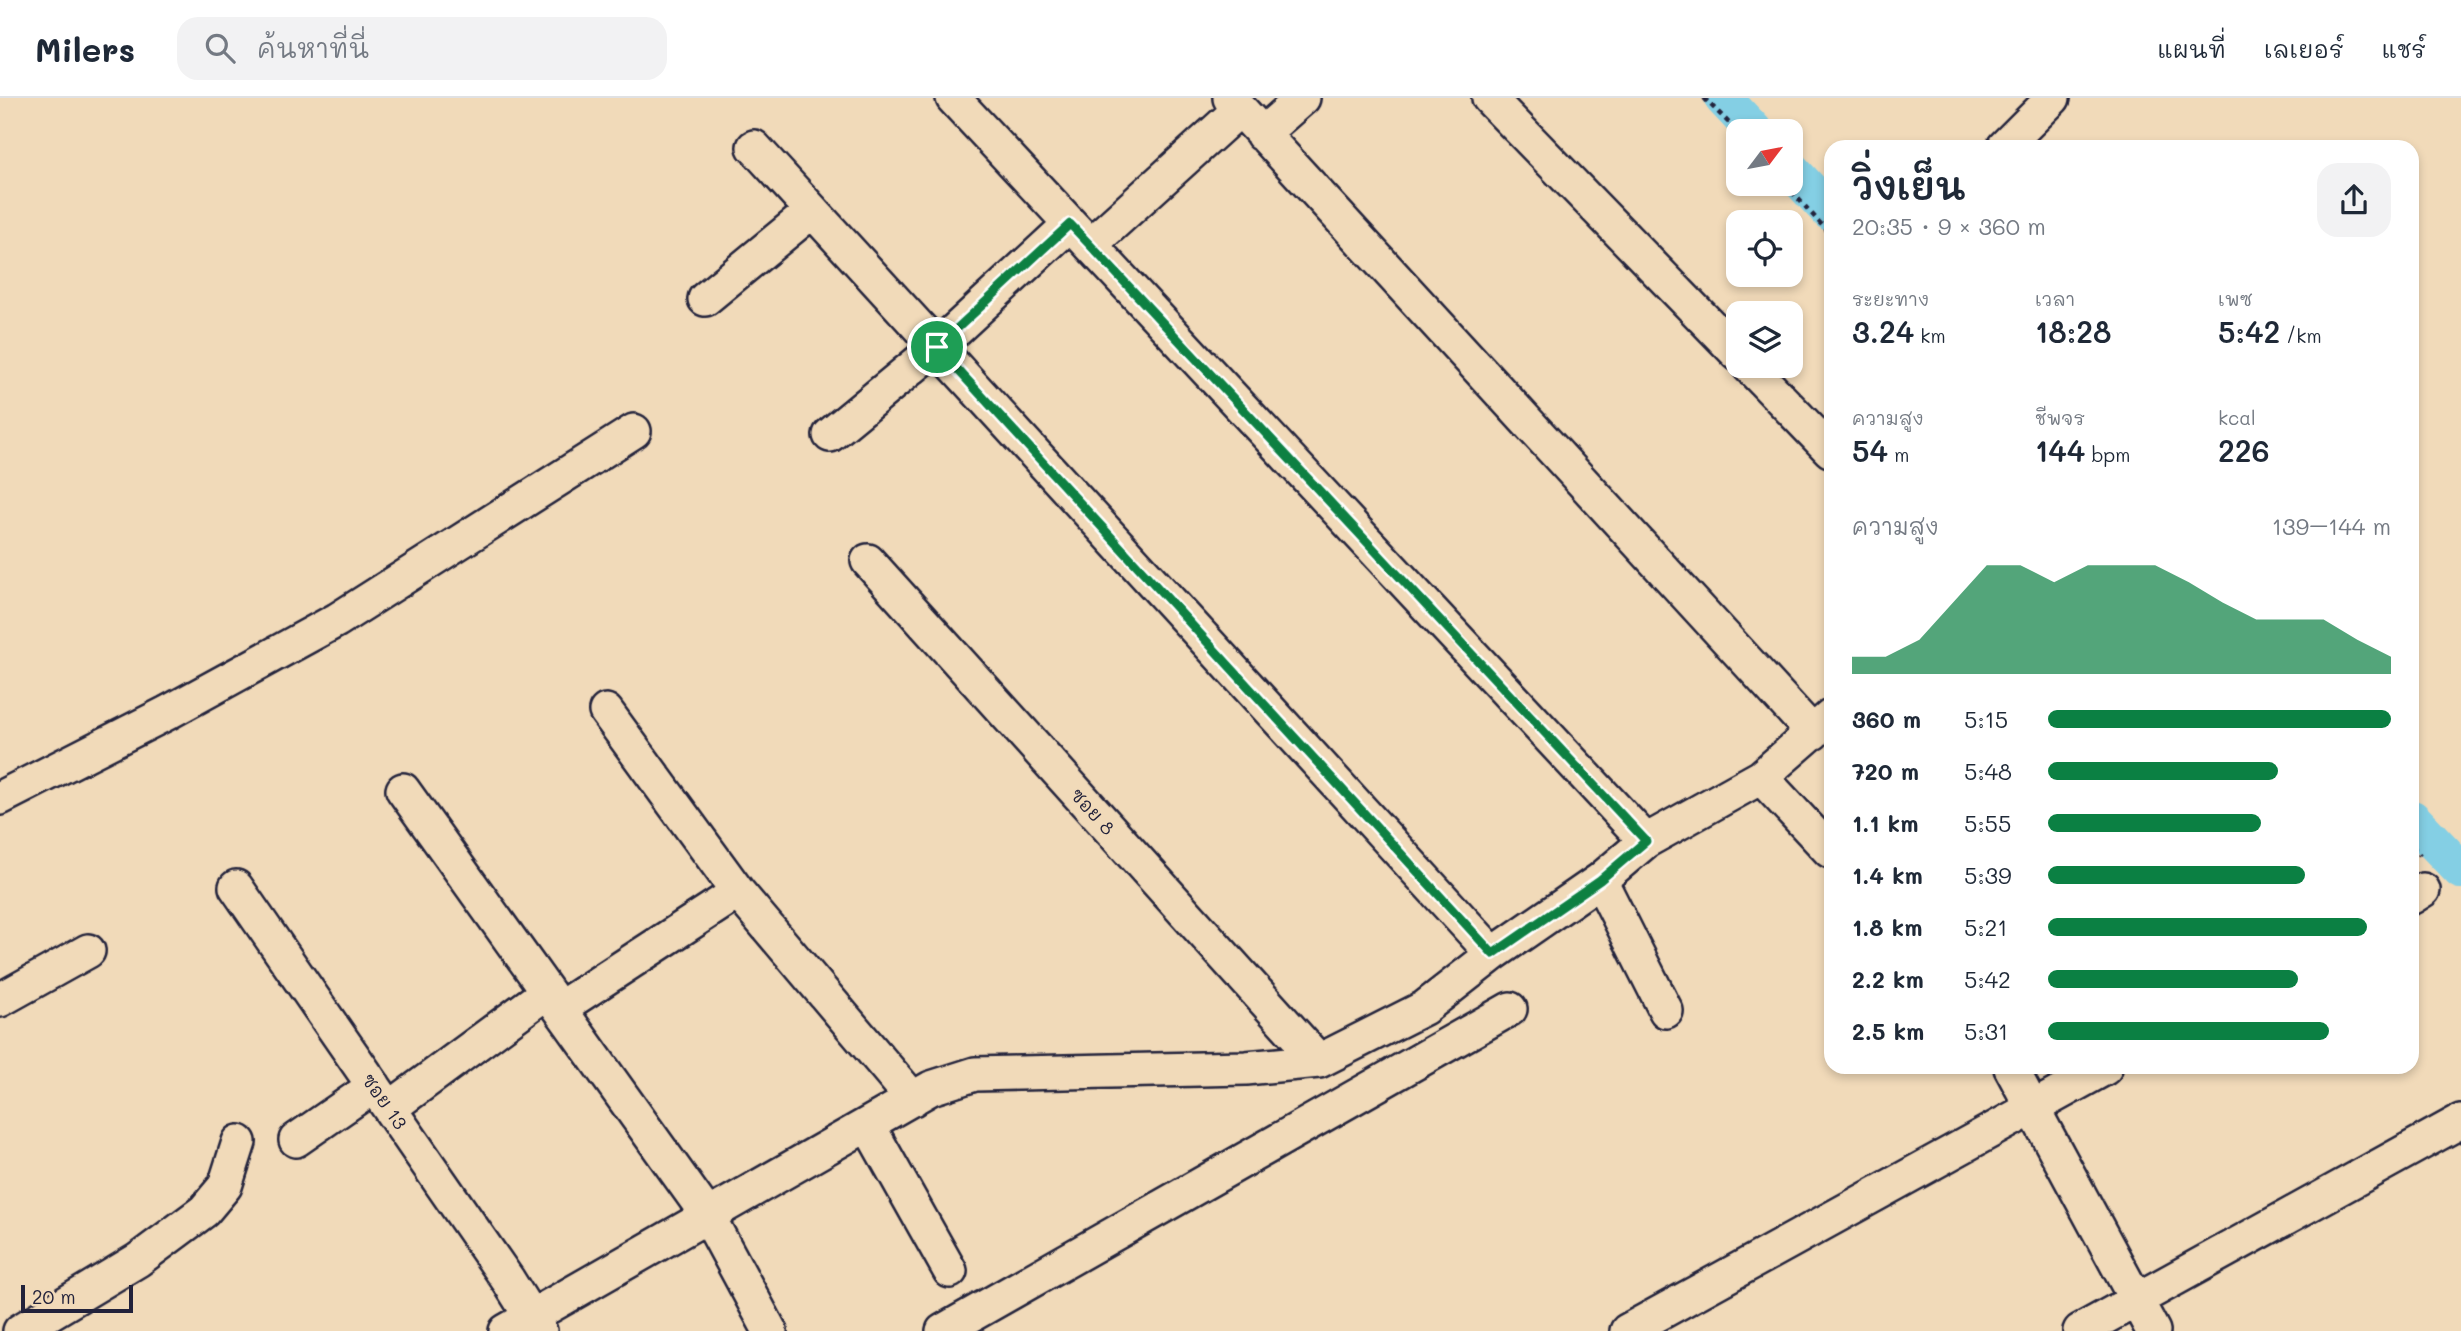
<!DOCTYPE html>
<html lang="th">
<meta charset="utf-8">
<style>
body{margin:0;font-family:Mali,"Playpen Sans Thai",sans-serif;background:#f2f2f3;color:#1f2937;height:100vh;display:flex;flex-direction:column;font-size:26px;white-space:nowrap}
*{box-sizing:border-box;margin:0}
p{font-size:23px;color:#747a83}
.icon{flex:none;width:38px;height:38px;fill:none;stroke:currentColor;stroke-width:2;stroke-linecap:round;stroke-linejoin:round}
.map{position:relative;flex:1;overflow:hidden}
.drawer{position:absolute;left:1824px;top:42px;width:595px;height:934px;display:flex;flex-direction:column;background:#fff;border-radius:21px;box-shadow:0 4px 10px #0003}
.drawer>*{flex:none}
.needle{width:46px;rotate:58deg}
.buttons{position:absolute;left:1726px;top:21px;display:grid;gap:14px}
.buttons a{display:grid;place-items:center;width:77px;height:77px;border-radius:14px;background:#fff;box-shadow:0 4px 10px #0003;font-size:35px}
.scale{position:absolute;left:21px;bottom:18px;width:112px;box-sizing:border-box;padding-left:7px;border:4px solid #22223b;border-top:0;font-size:19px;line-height:24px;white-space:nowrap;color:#22223b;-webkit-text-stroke:5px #f1dab9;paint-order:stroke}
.pin{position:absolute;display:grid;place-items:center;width:60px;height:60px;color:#fff;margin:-30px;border:4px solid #fff;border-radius:50%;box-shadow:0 2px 7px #0007}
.round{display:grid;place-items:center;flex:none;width:74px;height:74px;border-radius:21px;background:#f2f2f3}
.headline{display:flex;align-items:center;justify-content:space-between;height:119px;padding:0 28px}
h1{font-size:38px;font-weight:600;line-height:52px}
.metrics{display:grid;grid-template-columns:repeat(3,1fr);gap:10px;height:119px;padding:7px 28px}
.metrics div{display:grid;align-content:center}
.metrics b{font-size:30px;font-weight:600}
.metrics small{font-size:19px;font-weight:400}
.metrics p{font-size:19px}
.chart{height:196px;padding:14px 28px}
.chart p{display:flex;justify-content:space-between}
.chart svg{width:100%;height:126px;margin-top:7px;fill:#0b8043;opacity:.7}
ul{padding:0 28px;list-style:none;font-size:23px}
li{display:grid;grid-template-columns:112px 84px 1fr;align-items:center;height:52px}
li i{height:18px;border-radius:9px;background:#0b8043}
header{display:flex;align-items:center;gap:42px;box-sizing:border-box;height:98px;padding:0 35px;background:#fff;border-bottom:2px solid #e0e1e3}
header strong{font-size:33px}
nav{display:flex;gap:38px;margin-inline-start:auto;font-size:24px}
.search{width:490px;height:63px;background:#f2f2f3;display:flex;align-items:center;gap:18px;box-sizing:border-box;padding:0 24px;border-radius:21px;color:#747a83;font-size:26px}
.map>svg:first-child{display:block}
</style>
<header>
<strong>Milers</strong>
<div class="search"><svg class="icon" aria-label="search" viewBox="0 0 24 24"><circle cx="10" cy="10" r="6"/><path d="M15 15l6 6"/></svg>ค้นหาที่นี่</div>
<nav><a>แผนที่</a><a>เลเยอร์</a><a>แชร์</a></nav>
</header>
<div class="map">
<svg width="2461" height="1233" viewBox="0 0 2461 1233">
<rect width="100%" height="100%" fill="#f1dab9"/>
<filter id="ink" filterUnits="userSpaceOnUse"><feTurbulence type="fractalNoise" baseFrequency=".0143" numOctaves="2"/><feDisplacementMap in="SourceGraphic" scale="14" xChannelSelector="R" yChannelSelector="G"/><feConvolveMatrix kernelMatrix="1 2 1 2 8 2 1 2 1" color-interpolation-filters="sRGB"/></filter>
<g filter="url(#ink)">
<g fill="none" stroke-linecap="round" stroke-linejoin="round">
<!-- canal -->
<path stroke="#84cfe4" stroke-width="38" d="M1723,0L1754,33
M1790,71L1830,114
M2412,721L2461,772"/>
<!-- street casing -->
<g stroke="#22223b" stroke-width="38">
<path id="street" d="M953,0L1646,743
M1230,0L1813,635
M1489,0L1738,256
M1262,36L1303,0
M754,49L1493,856
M2004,49L2053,0
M1090,147L1240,11
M705,201L812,113
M1749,268L1830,352
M830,337L937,249L1070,126
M868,463L1319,963
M606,613L738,794L913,1001
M1761,679L1830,753
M403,692L708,1118L770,1233
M0,700L167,615L337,522L634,333
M1600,782L1666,913
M236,789L508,1182L540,1233
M2412,799L2423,792
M0,902L88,853
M560,910L738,794
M2011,970L2153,1233
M390,1010L547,894
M868,1027L950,1173
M296,1042L374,988
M20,1233L138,1162L204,1113L225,1088L239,1044
M506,1233L931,990L975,976L1246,970L1319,963L1424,910L1493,856L1600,782L1646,743L1761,679L1830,619
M943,1233L1510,911
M1627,1233L2105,970
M2080,1233L2461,1023"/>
</g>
<!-- path -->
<path stroke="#22223b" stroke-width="4.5" stroke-dasharray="5 5" stroke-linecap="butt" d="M1704,0L1738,34
M1785,86L1830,136
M2412,748L2420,757"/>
<!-- street -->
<use href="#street" stroke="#f1dab9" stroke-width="33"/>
</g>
</g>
<g fill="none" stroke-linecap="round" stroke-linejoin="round" filter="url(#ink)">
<!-- route casing -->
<g stroke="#fff" stroke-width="14">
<path id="route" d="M1070,126L1090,147L1646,743L1600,782L1493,856L937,249Z"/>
</g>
<!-- route -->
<use href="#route" stroke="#0b8043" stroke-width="9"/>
</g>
<g text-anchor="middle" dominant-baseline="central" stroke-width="5" stroke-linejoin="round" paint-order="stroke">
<!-- street labels -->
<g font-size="19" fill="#22223b" stroke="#f1dab9">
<text transform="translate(1093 713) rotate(48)">ซอย 8</text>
<text transform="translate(385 1003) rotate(55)">ซอย 13</text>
</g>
</g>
</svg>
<div class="buttons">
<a><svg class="needle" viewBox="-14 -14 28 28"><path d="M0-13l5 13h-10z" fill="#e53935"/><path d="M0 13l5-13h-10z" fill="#747a83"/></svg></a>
<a><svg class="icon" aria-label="locate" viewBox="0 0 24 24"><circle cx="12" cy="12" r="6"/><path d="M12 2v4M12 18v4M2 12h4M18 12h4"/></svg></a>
<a><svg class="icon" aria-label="layers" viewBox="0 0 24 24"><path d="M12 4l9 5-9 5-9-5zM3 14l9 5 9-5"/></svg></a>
</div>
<div class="scale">20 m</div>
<div class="pin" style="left:937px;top:249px;background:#1e9e55"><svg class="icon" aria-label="arrive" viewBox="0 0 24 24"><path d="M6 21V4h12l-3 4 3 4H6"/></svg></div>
<section class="drawer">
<div class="headline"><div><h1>วิ่งเย็น</h1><p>20:35 · 9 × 360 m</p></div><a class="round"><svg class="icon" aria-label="share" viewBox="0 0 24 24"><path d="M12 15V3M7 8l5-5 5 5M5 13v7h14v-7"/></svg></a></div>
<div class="metrics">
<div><p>ระยะทาง</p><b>3.24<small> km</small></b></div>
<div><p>เวลา</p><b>18:28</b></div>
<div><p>เพซ</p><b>5:42<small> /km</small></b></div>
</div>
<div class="metrics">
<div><p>ความสูง</p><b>54<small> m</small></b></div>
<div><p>ชีพจร</p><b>144<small> bpm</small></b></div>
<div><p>kcal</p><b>226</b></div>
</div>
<div class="chart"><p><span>ความสูง</span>139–144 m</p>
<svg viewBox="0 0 160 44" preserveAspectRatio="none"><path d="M0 44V38L10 38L20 32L30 19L40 6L50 6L60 12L70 6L80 6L90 6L100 12L110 19L120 25L130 25L140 25L150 32L160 38V44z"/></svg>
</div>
<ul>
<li><b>360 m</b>5:15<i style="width:100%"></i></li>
<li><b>720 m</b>5:48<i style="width:67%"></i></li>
<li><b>1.1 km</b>5:55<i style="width:62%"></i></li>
<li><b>1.4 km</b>5:39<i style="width:75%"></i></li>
<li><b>1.8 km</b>5:21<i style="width:93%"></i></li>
<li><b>2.2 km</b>5:42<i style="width:73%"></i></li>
<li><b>2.5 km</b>5:31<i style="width:82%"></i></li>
</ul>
</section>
</div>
